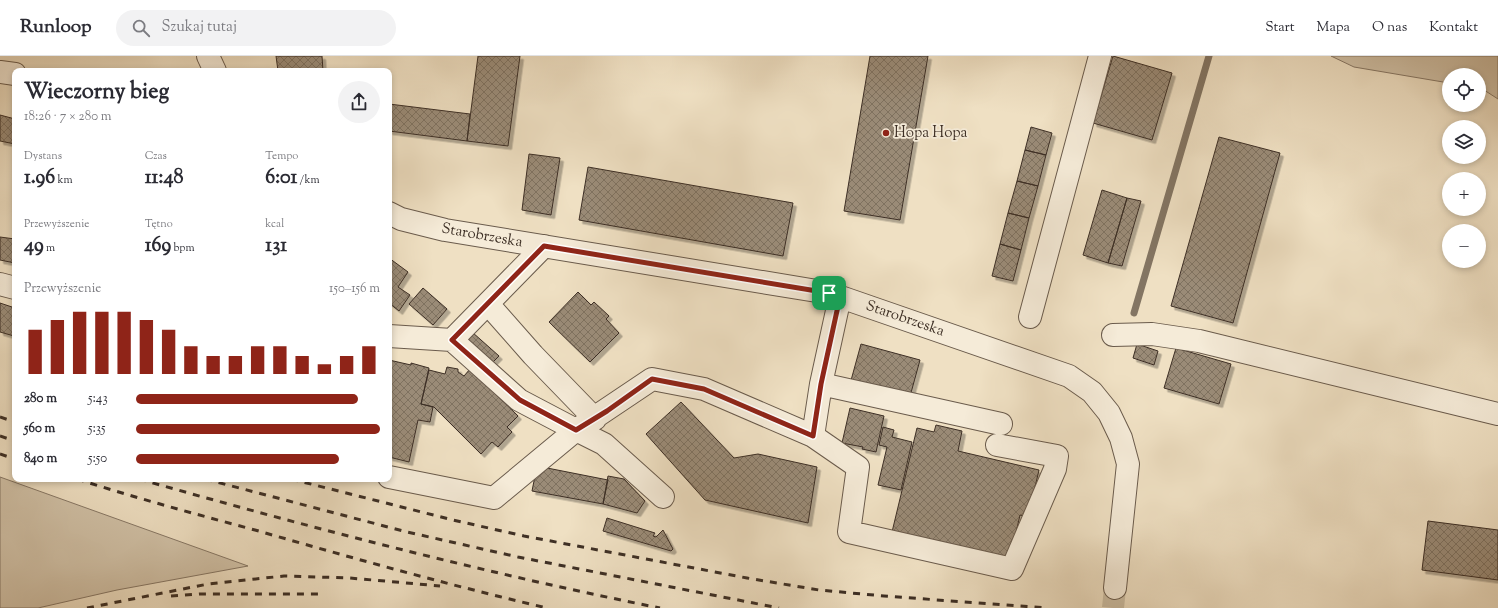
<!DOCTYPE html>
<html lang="pl">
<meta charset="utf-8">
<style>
body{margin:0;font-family:"Sorts Mill Goudy",serif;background:#f2f2f3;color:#2b2b33;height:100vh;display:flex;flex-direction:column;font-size:15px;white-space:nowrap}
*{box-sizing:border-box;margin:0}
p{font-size:13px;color:#7c7c81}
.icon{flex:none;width:22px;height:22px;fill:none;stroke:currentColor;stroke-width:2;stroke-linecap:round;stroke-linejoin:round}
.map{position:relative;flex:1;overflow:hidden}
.sheet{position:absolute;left:12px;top:12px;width:380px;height:414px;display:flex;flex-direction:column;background:#fff;border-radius:8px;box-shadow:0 2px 6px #0003}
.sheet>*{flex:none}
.controls{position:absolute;left:1442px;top:12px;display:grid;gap:8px}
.controls a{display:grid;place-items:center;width:44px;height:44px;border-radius:50%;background:#fff;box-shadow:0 2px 6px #0003;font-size:20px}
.pin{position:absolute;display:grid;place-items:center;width:34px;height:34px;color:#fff;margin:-17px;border-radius:8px;box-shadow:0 2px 6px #0006}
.round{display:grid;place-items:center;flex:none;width:42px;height:42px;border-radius:21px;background:#f2f2f3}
.overview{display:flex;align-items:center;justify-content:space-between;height:68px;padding:0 12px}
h1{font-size:22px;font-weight:700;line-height:30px}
.metrics{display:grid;grid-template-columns:repeat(3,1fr);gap:6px;height:68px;padding:4px 12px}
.metrics div{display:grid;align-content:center}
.metrics b{font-size:20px;font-weight:700}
.metrics small{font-size:11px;font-weight:400}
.metrics p{font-size:11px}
.chart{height:112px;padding:8px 12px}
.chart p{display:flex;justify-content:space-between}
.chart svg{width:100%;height:72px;margin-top:4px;stroke:#8f2418;stroke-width:6}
ul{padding:0 12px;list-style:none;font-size:13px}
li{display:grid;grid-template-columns:64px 48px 1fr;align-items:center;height:30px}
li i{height:10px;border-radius:5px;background:#8f2418}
header{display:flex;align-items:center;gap:24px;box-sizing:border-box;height:56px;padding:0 20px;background:#fff;border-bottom:1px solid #e1e1e2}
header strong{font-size:19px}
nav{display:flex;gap:22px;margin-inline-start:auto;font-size:14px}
.search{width:280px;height:36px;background:#f2f2f3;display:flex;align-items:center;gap:10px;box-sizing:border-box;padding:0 14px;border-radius:22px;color:#7c7c81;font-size:15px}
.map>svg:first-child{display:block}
</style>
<header>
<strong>Runloop</strong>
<div class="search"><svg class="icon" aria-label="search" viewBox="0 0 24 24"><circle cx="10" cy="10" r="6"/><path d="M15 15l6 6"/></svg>Szukaj tutaj</div>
<nav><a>Start</a><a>Mapa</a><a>O nas</a><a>Kontakt</a></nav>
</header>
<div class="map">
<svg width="1498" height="552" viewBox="0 0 1498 552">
<defs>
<pattern id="building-cross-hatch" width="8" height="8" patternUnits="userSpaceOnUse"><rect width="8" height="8" fill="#9a8b77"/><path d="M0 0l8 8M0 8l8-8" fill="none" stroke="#7f7261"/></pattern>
<filter id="shadow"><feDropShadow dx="3.5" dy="3.5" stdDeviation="0" flood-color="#0004"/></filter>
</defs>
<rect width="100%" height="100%" fill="#efe0c3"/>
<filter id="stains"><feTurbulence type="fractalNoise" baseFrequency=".005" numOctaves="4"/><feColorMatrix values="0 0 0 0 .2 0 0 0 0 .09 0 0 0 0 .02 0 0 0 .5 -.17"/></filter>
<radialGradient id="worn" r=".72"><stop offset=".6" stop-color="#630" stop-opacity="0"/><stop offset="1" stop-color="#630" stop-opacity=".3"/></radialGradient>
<!-- green -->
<path fill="#d1c2a8" stroke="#877866" d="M1331,0H1498V43L1484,34L1479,33V19H1449V27L1354,11Z
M0,421L248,510L117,534L38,552H0Z"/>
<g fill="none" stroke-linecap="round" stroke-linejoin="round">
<!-- stream -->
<path stroke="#837563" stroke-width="7" d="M1134,257L1209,0"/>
</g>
<!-- building -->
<path fill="url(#building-cross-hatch)" stroke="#3d2f25" filter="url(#shadow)" d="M276,0H322L323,15H278Z
M478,0H520L508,90L467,85Z
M870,0H928L900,164L844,155Z
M1113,0L1172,17L1152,84L1093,67Z
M389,48L470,58L467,85L389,75Z
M0,59L15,63V88L0,85Z
M1031,71L1052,77L1046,99L1025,94Z
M1219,81L1280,97L1233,267L1171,250Z
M1025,94L1046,99L1038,130L1017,125Z
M529,98L560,102L551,159L522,154Z
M588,111L793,147L783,200L579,164Z
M1017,125L1038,130L1029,162L1008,157Z
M1102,134L1127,142L1108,207L1083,199Z
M1127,142L1141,145L1122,210L1108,207Z
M1008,157L1029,162L1021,194L1000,188Z
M0,181L15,183V207L0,204Z
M1000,188L1021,194L1013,225L992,220Z
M389,202L408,216L398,231L410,239L399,255L389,247Z
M423,232L447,253L433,269L409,248Z
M578,236L591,249L594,246L609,260L606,263L619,277L590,306L549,266Z
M0,247L15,252V276L14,280L0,276Z
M472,276L499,300L488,311L461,288Z
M861,288L920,304L909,344L850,328Z
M1137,288L1158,295L1154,309L1133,302Z
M1176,292L1231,308L1219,348L1164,332Z
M389,304L411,309V307L429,312L421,348L433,351L430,366L418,364L409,406L389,401Z
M447,311L458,313V316L464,320L470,313L518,360L507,371L512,376L498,391L492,386L481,398L434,351L421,348L429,314L445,318Z
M681,346L734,402L758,398L817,411L808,467L705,444L646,378Z
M850,352L884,360L876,396L862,393L863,391L842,387Z
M936,369L962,375L958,395L1039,414L1028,461L1020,459L1010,503L892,476L917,372L934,376Z
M883,371L894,374L892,381L912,386L901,434L878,429L887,391L879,389Z
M537,410L608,424L603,448L532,435Z
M608,420L624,423L645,445L637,457L603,448Z
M607,462L655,477L653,480L656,481L663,474L673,493L671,495L603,475Z
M1428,465L1498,474V524L1422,514Z"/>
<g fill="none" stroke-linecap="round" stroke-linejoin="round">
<!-- minor-tunnel -->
<path stroke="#cbbda3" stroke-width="22" stroke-dasharray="22 11" stroke-linecap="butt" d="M1113,552L1115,532"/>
<!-- minor casing -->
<g stroke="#6a5b4c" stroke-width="24">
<path id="minor" d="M208,0L215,15
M0,16L15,18
M389,157L401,163L445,174L829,237L1069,320L1092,336L1109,357L1121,382L1128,408L1115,532
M0,228L15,232
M488,248L533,299L595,363
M1030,261L1100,0
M1113,279L1152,278L1199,285L1498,358
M389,280L452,284
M821,328L1001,368
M813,380L821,328L840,241
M389,421L494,442L576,374L519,344L452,284L544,190
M663,441L604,388L576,374L652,323L704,333L813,380L858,411L849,476L1012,513L1055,413L1057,400L997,389"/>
</g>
<!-- minor -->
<use href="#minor" stroke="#f5ebd8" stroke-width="22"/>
<!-- rail -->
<path stroke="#3d2f25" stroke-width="3" stroke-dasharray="7 7" stroke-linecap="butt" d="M0,361L15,366
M0,380L15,385
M0,398L15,403
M77,423C136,442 195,458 255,474C352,502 449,529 547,552
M139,423C311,472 485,517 660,552
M205,423L407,476L518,501L779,552
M291,423L453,464L524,480L747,522L819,534L884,540L1047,552
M171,540L200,538H321
M87,552L208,528L284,520L350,522L440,530"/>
</g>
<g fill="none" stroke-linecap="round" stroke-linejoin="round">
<!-- route casing -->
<g stroke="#fff" stroke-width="8">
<path id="route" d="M544,190L829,237L840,241L821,328L813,380L704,333L652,323L607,355L576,374L520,344L452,284Z"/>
</g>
<!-- route -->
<use href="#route" stroke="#8f2418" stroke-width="5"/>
</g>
<!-- markers -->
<circle fill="#8f2418" stroke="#f5ebd8" stroke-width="1.5" cx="886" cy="77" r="4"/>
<g text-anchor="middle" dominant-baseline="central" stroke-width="3.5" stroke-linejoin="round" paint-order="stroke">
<!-- poi labels -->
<g font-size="15" fill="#3d2f25" stroke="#f5ebd8" text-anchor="start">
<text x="894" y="77">Hopa Hopa</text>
</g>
<!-- street labels -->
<g font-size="15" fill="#3d2f25" stroke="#f5ebd8">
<text transform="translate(482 180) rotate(10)">Starobrzeska</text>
<text transform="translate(905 263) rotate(19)">Starobrzeska</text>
</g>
</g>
<rect width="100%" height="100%" filter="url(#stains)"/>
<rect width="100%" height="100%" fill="url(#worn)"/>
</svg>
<div class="controls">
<a><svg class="icon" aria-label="locate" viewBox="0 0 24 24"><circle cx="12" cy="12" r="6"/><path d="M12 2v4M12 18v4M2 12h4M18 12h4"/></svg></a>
<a><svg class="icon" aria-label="layers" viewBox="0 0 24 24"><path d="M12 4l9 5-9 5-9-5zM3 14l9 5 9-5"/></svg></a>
<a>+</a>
<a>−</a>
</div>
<div class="pin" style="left:829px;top:237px;background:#1e9e55"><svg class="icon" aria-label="arrive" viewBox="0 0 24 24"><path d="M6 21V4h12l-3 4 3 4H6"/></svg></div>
<section class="sheet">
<div class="overview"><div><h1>Wieczorny bieg</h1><p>18:26 · 7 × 280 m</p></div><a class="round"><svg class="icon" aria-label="share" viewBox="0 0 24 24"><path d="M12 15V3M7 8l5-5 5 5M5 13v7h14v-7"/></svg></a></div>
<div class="metrics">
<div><p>Dystans</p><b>1.96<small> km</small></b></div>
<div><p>Czas</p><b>11:48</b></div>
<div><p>Tempo</p><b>6:01<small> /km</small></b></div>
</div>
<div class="metrics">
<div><p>Przewyższenie</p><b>49<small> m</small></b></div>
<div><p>Tętno</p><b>169<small> bpm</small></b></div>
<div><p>kcal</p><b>131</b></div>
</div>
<div class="chart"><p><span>Przewyższenie</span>150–156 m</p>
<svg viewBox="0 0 160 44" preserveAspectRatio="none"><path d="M5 44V17M15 44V11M25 44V6M35 44V6M45 44V6M55 44V11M65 44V17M75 44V27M85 44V33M95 44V33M105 44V27M115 44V27M125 44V33M135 44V38M145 44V33M155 44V27"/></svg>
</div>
<ul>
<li><b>280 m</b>5:43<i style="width:91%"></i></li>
<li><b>560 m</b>5:35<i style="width:100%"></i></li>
<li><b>840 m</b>5:50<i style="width:83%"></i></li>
</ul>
</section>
</div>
